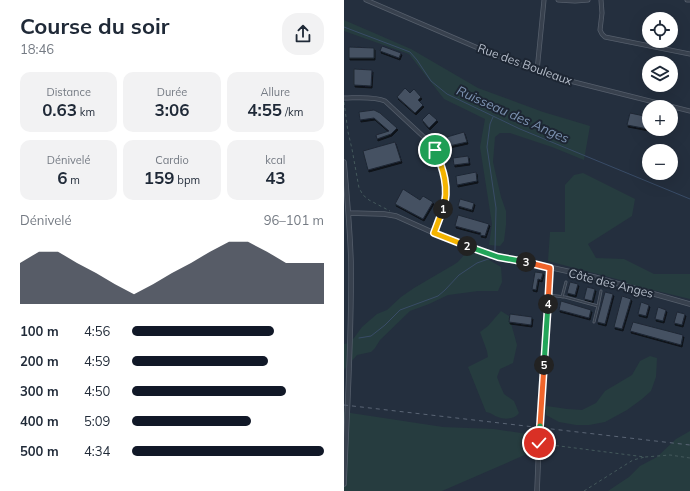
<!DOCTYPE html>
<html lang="fr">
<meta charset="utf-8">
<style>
body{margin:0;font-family:Mulish,sans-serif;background:#f2f2f3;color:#1f2937;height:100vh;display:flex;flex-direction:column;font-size:15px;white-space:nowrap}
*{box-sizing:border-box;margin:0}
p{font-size:13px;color:#747a83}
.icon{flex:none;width:22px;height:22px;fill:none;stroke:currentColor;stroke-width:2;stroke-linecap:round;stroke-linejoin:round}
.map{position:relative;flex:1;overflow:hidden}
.panel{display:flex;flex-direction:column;background:#fff;width:344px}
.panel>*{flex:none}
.controls{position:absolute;left:298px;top:12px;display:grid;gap:8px}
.controls a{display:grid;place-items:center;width:36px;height:36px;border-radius:50%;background:#fff;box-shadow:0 4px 16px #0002;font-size:20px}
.pin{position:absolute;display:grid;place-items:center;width:34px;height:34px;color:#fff;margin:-17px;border:2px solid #fff;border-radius:50%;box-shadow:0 1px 4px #0007}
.km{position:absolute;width:20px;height:20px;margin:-10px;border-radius:50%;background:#222;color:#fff;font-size:11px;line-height:20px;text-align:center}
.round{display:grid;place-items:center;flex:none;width:42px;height:42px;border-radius:16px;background:#f2f2f3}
.headline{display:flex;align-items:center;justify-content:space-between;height:68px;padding:0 20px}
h1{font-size:22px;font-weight:700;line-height:30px}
.figures{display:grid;grid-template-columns:repeat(3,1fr);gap:6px;height:68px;padding:4px 20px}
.figures div{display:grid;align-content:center;border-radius:10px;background:#f2f2f3;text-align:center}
.figures b{font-size:17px;font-weight:700}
.figures small{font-size:11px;font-weight:400}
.figures p{font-size:11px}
.chart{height:112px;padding:8px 20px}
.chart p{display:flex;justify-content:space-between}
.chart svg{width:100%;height:72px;margin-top:4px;fill:#111827;opacity:.7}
ul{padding:0 20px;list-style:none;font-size:13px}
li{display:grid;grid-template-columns:64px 48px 1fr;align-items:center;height:30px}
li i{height:10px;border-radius:5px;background:#111827}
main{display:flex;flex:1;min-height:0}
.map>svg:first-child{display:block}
</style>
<main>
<section class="panel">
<div class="headline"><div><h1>Course du soir</h1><p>18:46</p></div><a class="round"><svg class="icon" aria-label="share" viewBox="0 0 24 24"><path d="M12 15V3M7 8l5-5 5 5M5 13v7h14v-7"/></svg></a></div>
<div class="figures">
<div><p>Distance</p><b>0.63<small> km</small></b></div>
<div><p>Durée</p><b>3:06</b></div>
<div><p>Allure</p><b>4:55<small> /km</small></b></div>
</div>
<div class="figures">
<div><p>Dénivelé</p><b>6<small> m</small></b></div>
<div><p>Cardio</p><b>159<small> bpm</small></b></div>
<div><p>kcal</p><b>43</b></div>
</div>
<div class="chart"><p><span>Dénivelé</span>96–101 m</p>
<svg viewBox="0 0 160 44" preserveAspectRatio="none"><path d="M0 44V19L10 12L20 12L30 19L40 25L50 32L60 38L70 32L80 25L90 19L100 12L110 6L120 6L130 12L140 19L150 19L160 19V44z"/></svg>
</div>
<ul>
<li><b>100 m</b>4:56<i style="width:74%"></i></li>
<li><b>200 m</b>4:59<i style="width:71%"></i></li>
<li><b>300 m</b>4:50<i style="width:80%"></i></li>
<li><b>400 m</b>5:09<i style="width:62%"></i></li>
<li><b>500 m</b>4:34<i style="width:100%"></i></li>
</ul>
</section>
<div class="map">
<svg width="346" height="491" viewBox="0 0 346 491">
<defs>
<filter id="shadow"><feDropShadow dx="1" dy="2" stdDeviation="0" flood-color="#0009"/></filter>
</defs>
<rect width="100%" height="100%" fill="#242f3e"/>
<!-- green -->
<path fill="#263c3f" d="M0,20L67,49L134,88L199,112L246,126L240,160L208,147L166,133H156L151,137L149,162L157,197L162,211V225L160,241L156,246L145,245L148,224L136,147L141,119L100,99L65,54L0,31Z
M239,173L291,199L288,216L244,244L252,258L280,259L310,274H346V299L284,284L280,281L204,261L206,232H221V185L230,175Z
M123,253L135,254L157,267L158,282L154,291H134L104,295L85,304L66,311L36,340L31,348L27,352L13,355L0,370V344L4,343L10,338L18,327L33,314L43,310L57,297L70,288L111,264C117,260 117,257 123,253Z
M157,311L165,316L173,345L169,363L156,369L153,377L156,385L160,394L170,401L175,413C171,419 161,420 154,417C150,416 148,413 142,412L124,367L144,357L143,351L136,332L144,326Z
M306,356L313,358L312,377L307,391L298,399L283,410L261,422L245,425H232L215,422L202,415L201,408L203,406L223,409L238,410L252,403L261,391L288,375L296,361Z
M0,412L99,427L150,429L183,434L190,451L98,491H0Z
M346,431V491H264L285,477L296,466L313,457L332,439Z"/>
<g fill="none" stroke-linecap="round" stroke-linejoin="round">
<!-- stream -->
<path stroke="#394c67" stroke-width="1" d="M0,27L66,52L73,60L87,81L103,94L176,129L346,199
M149,117L146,124L143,147L152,208L151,250
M15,338L27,336L41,325L56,310L94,296L101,290L115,275L133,263L150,257"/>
</g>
<!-- building -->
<path fill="#455162" stroke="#1f2835" filter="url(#shadow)" d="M38,46L57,53L55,58L36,51Z
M5,47L30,48V58H5Z
M10,69L28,70L27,86L10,85Z
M61,88L66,93L70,89L77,97L74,100L79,105L71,113L53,97Z
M30,110L36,113L53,128L47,134L33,139L32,135L45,131L30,118L16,120L15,112Z
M85,113L93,120L85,128L78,120Z
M286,113L305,117L304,129L283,125Z
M120,132L123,142L105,146L103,137Z
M51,142L57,161L24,170L19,151Z
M124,156L125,163L110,165L109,158Z
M132,172L133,181L113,185L112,176Z
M59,189L76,200L79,196L89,202L79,219L51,204Z
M116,199L130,203L128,210L114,206Z
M114,215L145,224L141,236L136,235L137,233L111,226Z
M191,272L199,273L197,280L194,279L192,290L188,289Z
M226,282L234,284L231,295L223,293Z
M243,287L251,289L248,301L240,299Z
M261,292L269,294L261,324L253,322Z
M278,296L287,299L278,329L270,327Z
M217,301L247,310L245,318L215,310Z
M297,302L305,305L302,316L294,314Z
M314,307L322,310L319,321L311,319Z
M333,312L341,314L338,325L330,323Z
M166,314L188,317L187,325L165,322Z
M289,322L339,335L337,345L286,331Z"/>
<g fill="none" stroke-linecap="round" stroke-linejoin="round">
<!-- service casing -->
<g stroke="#565f6c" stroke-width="3">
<path id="service" d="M204,295L221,297L254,306L250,322
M218,297L222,282
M254,306L257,291"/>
</g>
<!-- minor casing -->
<g stroke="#565f6c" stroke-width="5">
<path id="minor" d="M22,0L141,51L193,71L222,80L346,111
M214,0L231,1L244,0
M257,0L258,13L256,30L258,34L261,37L346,54
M343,0H346
M193,71L200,0
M0,98C12,98 30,96 41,101L83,140L91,150L97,162L102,187V194L101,203L90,233"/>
</g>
<!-- tertiary casing -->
<g stroke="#565f6c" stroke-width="5.5">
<path id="tertiary" d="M0,162C3,195 6,229 7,262C8,336 3,410 0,484
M5,213L40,214L52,216L90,233L145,254L250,277L346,304
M193,491L195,443L206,268"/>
</g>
<!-- path -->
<path stroke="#44595c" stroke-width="1" stroke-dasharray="3 3" stroke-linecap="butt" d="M0,102L4,132L8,149L15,188L19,195L25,200L46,211
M200,444L301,457L326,455L346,458
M240,491L289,460L301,457"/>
<!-- service -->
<use href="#service" stroke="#38414e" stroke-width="1.5"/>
<!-- minor -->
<use href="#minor" stroke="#38414e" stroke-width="3.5"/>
<!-- tertiary -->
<use href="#tertiary" stroke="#38414e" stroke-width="4"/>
<!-- rail -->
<path stroke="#5a6575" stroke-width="1" stroke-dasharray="4 4" stroke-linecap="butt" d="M0,405L346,445"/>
</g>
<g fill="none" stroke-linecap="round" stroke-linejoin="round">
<!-- split-1 casing -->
<g stroke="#fff" stroke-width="8">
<path id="split-1" d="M91,150C99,168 106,189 99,209"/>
</g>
<!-- split-2 casing -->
<g stroke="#fff" stroke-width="8">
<path id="split-2" d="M99,209L90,233L123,246"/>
</g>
<!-- split-3 casing -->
<g stroke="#fff" stroke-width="8">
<path id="split-3" d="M123,246L154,257L182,262"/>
</g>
<!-- split-4 casing -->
<g stroke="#fff" stroke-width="8">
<path id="split-4" d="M182,262L206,268L204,304"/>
</g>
<!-- split-5 casing -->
<g stroke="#fff" stroke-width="8">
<path id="split-5" d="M200,365L204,304"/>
</g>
<!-- split-6 casing -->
<g stroke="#fff" stroke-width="8">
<path id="split-6" d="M196,426L200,365"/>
</g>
<!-- split-7 casing -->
<g stroke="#fff" stroke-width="8">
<path id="split-7" d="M195,443L196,426"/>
</g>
<!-- split-1 -->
<use href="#split-1" stroke="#f5b400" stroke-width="5"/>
<!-- split-2 -->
<use href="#split-2" stroke="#f5b400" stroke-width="5"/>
<!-- split-3 -->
<use href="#split-3" stroke="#22a559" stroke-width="5"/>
<!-- split-4 -->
<use href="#split-4" stroke="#f0652b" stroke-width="5"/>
<!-- split-5 -->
<use href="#split-5" stroke="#22a559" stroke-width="5"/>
<!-- split-6 -->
<use href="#split-6" stroke="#f0652b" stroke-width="5"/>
<!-- split-7 -->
<use href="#split-7" stroke="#22a559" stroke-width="5"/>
</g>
<g text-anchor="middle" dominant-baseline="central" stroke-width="4" stroke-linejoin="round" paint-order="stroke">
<!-- street labels -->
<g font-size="12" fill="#b4bcc9" stroke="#1d2633">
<text transform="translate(181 64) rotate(20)">Rue des Bouleaux</text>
<text transform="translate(267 283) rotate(14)">Côte des Anges</text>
</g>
<!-- water labels -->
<g font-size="13" font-style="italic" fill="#7c92b1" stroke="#1d2633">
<text transform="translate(169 114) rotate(24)">Ruisseau des Anges</text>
</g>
</g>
</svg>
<div class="controls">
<a><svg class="icon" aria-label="locate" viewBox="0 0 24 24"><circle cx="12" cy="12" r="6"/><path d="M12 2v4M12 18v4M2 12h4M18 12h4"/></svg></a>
<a><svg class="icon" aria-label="layers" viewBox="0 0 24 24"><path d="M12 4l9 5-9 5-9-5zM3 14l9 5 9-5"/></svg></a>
<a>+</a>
<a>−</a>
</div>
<div class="pin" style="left:91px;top:150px;background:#1e9e55"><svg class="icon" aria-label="arrive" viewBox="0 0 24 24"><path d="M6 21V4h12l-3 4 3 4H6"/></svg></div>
<div class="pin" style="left:195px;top:443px;background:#d93025"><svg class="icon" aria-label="check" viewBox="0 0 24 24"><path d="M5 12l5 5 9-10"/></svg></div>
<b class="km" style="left:99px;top:209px">1</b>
<b class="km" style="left:123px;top:246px">2</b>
<b class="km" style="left:182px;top:262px">3</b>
<b class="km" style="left:204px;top:304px">4</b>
<b class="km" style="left:200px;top:365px">5</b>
</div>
</main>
